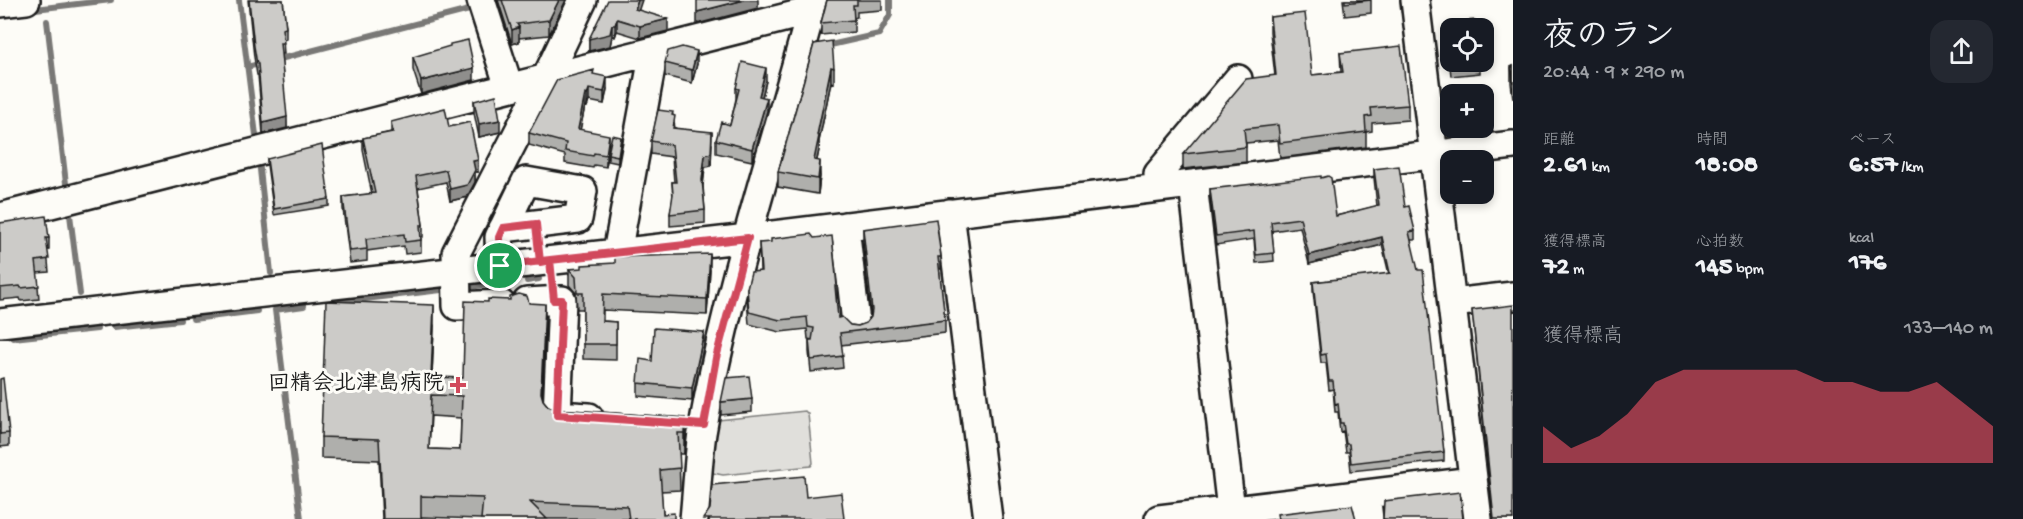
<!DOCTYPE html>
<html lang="ja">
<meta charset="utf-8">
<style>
body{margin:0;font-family:"Gochi Hand","Klee One",sans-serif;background:#242831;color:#f1f3f6;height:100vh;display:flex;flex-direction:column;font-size:22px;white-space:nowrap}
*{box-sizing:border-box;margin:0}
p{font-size:20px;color:#9ea1a6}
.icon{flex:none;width:33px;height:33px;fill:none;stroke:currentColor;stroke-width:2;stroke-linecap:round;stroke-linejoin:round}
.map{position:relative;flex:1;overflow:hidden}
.sheet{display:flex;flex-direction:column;background:#171b24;width:510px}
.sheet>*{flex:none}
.fabs{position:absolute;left:1440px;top:18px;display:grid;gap:12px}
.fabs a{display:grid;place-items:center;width:54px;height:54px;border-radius:12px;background:#171b24;box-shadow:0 3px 9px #0003;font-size:30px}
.pin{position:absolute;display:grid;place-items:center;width:51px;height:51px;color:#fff;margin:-26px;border:3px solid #fff;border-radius:50%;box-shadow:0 2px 6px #0007}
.round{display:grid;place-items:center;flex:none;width:63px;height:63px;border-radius:18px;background:#242831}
.head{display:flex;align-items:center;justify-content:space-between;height:102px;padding:0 30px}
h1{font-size:33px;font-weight:700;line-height:45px}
.metrics{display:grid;grid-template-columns:repeat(3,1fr);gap:9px;height:102px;padding:6px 30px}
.metrics div{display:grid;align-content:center}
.metrics b{font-size:26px;font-weight:700}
.metrics small{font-size:16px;font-weight:400}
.metrics p{font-size:16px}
.chart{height:168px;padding:12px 30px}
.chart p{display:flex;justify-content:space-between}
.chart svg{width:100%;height:108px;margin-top:6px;fill:#d1495b;opacity:.7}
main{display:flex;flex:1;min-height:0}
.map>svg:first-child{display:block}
</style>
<main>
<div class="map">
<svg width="1513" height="519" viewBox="0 0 1513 519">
<rect width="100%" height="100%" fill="#fdfcf7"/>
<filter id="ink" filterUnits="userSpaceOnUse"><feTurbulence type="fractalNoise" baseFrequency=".0167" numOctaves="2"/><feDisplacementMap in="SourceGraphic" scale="12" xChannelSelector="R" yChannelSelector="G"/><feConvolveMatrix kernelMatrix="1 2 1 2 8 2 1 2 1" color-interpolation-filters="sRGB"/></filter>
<g filter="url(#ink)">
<!-- green -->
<path fill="#e0dfdb" stroke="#7e7e7c" stroke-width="1.5" d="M805,411L808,414L813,463L811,466L723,475L713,473L710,469L714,424L718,420Z"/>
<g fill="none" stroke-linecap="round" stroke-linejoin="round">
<!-- stream -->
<path stroke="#797876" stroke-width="6" d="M239,0L257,143
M27,10L111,0
M47,21L67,192
M826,46L879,34L890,15V0
M276,60L473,9
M247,67L263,63
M259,160L271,273
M69,207L80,294
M527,281L539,279
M468,287L509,282
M340,302L441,290
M193,319L257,311
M114,327L180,320
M13,338L97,329
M301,519L275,310L304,306"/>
<!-- minor casing -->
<g stroke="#1c1c1c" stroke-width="32">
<path id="minor" d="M481,0L509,87
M1415,0L1478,519
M0,3L26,0
M1193,184L1231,510
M1159,188L1158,174L1238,79
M950,213L988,519
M0,217L811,11
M845,226L856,323
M617,253L654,51
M500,266L499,237L526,181L583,191L578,219L503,228
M527,302L562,300L557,415L589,417
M1452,303L1513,296
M501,304L457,306L456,253L546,78L583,0
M0,323L748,238L1513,145
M1366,494L1369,519
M694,519C697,490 698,461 702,433C727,286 776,144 814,0
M1159,519L1473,481"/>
</g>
<!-- minor -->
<use href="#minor" stroke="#fdfcf7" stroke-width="27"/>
</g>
<!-- wall -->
<path fill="#afafac" stroke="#1c1c1c" stroke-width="1.5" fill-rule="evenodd" d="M248,0H283L286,28V39L283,40L284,54H281L287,128L263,134L258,75H257L254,57Z
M498,0H566L549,35L519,38V42L512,44Z
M827,0H882V10L857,12V17L854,18V32L821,35V23Z
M1343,0H1371V13L1345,16Z
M640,4L638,10L668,31L640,38L617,31L615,37L612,36L610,46L589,51V39Z
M1270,17L1312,75L1341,72L1340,53L1408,105V120L1372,123V131L1366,132V147L1280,158L1278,140L1246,143V162L1183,169V154L1275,76L1270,32Z
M1447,25L1450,28V62H1480V73L1451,76L1447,38Z
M814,44L834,68V83L831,82L819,141V150L817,160L820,176L818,194L778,187V172Z
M413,57L474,80L421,94L413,70Z
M665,63L697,64L692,83L665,76Z
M1513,66V99L1511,83V67Z
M594,75L607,89L604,104L589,101L587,107L585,106L580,129L609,147L606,167L594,165L593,168L565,163V155L529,145V133Z
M766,81L762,97L767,111L752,161L716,153V140L730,125L736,99V88Z
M474,101L500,132L479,137L474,113Z
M673,115L675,128L712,144L711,166L705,167L703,186L705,210V223L670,226V214L673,199L672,182H674L672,157L651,154V141Z
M391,122L449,127L478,172H475V182L467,197L450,201L446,182L418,188L423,225V237H421V252L405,254L404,246L367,251V261L350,263L343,209V197L372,194L363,150V138L391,132Z
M621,143L618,163L608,161V154Z
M267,159L329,199V206L274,215L267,165Z
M1374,169L1405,207L1415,231V240H1411L1444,452V461L1351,471L1349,452H1346L1343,431L1340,432L1338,412H1335L1333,389L1329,390L1326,363H1321L1313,291V282L1389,274L1382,245L1309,264L1300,227L1272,231L1274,261L1256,263L1254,239L1216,245L1210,198V189L1336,216L1377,206L1374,178Z
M0,223L49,238V250H47L49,272L37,273L39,299L21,301L20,298L0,300Z
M863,229L941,257V269H939L945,320V333L841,345L843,368L811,372L809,352V340H812L808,339L807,329L780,332L749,324L747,300V288L760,271L759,243L837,286V298H836L838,318L850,325L858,326L866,323L871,315L863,241Z
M569,269L710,270L707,315L603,310V321L616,322V360L583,359V309H577L576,293L569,285Z
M529,303L545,325L542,397L543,400L548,406L556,409L685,418V440L684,454H679L680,490L661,491L663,514L674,519H480L421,517V519H382L379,460L321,458V437L434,326L432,377L463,378ZM431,416L461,418L460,450L429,449Z
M1472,310L1513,519H1493Z
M704,344L692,401L638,396V383L652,361Z
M0,379L9,433V446L0,447Z
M752,399V412L721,415V402Z"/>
<!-- shaded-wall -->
<path fill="#8f8e8c" stroke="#1c1c1c" stroke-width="1.5" d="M559,0H566L549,35V20Z
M638,0H642L635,21V9Z
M744,0H758V8L697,24V12Z
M617,19V31L615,37V25Z
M668,19V31L640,38V26Z
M612,25V36L610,46L589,51V39Z
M519,27V42L512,44V30Z
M697,51V64L692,83V70Z
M831,67V82L819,141V150L814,174V160L817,135Z
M474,68V80L421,94V81Z
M766,68V81L759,109V96Z
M607,77V89L604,104V92Z
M589,89V101L587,107V95Z
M585,94V106L578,141V129Z
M767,98V111L752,161V149Z
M287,117V128L263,134V123Z
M500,120V132L479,137V124Z
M712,132L711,166L705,167L702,193V180L705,155Z
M609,135V147L606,167V155Z
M621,137V143L618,163V156Z
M478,160V172H475V182L467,197L450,201V189L473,161Z
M820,161V176L818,194V179Z
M1382,237V245L1309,264V255Z
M710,254V270L707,315V299Z
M545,304V325L541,414V393Z
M434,305V326L431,398V377Z
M704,332V344L692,401V388Z
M685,418V440L684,454V433Z"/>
<!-- building -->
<path fill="#cccbc8" stroke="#1c1c1c" stroke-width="1.5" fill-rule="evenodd" d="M249,0H283L286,28L282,29L284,43H280L287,117L263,123L258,64H257L254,46Z
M502,0H559L549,20L517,24L519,27L512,30Z
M608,0H638L635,9L668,19L640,26L617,19L615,25H612L610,34L589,39Z
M697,0H744L697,12Z
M827,0H857V5H853L854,20L821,23Z
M1345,0H1371L1345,3Z
M1305,13L1312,75L1343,72L1340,53L1401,46L1408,105L1371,108L1372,116L1365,117L1366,132L1280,143L1278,125L1244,129L1246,147L1183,154L1246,79L1276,75L1270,17Z
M1475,20L1476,28H1450V55L1447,25L1449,22Z
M468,40L474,68L421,81L413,57L450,46V44Z
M832,41L834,68L831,67L817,135L819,136L814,160L820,161L818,179L778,172L814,44Z
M682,47L697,51L692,70L665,63L668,51Z
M742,62L766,68L759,96L767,98L752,149L716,140L721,122L730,125L739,89L736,88Z
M1513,66V83L1511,67Z
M594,70L593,74L607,77L604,92L589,89L587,95L585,94L578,129L609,135L606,155L594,153L593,156L565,151L566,143L529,133L557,80Z
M496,95L500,120L479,124L474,101Z
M445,108L449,127L470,122L478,160L473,161L475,170L467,185L450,189L446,170L416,176L423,225H420L421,240L405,242L404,234L366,239L367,249L350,251L343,197L375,193L363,138L393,132L391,122Z
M658,110L673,112L672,115L675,116L673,128L712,132L711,153L705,155L702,180L705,210L670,214L673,194L672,182H676L672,145L651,141Z
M612,135L621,137L618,156L608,154Z
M322,145L329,199L274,209L267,159Z
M1399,166L1405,207L1409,206L1415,231L1409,232L1418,270H1423L1444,452L1351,463L1349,444H1346L1343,423H1340L1338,403L1335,404L1333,381H1329L1326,354L1321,355L1313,282L1390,273L1382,237L1309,255L1300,218L1271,222L1274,253L1256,255L1254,231L1216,236L1210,189L1321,176V178L1328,176L1331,178L1336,216L1379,205L1374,169Z
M46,216L49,238H46L49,259L36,261L39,286L21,288L20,286L0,288V223Z
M936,219L941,257H938L945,320L840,333L843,356L811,360L809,340H812L814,328L808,327L807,317L780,320L749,312L747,288L751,272L761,271L759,243L771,242V239L811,234L814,238L832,236L837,286H835L838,318L842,317L850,325L858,326L866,323L871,317L872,310L863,229Z
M710,254L707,299L603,294L602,321L616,322V344H583V293H577L576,277L569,269L582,268V265L615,263V257Z
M519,294L527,296L529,303L545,304L541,393L543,400L548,406L556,409L685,418L684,433H678L680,468L660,470L663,514L674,513V519H629L627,506L530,502L547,519H481L483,498L421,496V519H383L379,439L321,437L326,301L434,305L431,377L463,378L465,301L488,302V299L510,300V297ZM431,395L462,396L460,450L429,449Z
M1513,305V519H1494L1472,310Z
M654,328L704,332L692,388L638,383L640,359L652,361Z
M749,376L752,399L721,402L726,378Z
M3,378L9,433L0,434V379Z
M804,476L806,497L841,493L844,519H703L710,509L712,485Z
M1460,492L1463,519H1383L1384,501Z
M1352,505L1356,519H1278L1277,514Z"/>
</g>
<g fill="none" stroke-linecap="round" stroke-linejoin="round" filter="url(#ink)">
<!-- route casing -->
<g stroke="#fff" stroke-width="12">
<path id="route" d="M500,266L550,260L554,300H562L557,415L704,425L716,358L748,238L550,260L540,262L536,224L503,228L499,237L500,266"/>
</g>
<!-- route -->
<use href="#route" stroke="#d1495b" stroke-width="8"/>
</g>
<!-- markers -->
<path fill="#d1495b" stroke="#fdfcf7" stroke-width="2" d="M455 376h6v6h6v6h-6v6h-6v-6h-6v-6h6z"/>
<g text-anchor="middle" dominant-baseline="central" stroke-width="6" stroke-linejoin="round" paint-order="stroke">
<!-- poi labels -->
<g font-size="22" font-weight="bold" fill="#1c1c1c" stroke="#fdfcf7" text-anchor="end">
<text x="444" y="385">回精会北津島病院</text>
</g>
</g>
</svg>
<div class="fabs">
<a><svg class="icon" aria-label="locate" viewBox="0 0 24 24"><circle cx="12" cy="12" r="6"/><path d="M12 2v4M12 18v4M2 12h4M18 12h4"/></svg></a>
<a>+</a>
<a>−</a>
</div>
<div class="pin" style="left:500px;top:266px;background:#1e9e55"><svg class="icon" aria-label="arrive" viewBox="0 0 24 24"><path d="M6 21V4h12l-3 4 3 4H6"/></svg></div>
</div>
<section class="sheet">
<div class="head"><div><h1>夜のラン</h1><p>20:44 · 9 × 290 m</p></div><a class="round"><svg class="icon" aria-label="share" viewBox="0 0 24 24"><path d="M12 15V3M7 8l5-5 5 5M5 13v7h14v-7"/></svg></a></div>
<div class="metrics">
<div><p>距離</p><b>2.61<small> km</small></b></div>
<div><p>時間</p><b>18:08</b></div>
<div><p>ペース</p><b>6:57<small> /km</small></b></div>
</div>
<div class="metrics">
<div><p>獲得標高</p><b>72<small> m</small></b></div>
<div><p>心拍数</p><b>145<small> bpm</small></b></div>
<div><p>kcal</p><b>176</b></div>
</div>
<div class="chart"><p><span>獲得標高</span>133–140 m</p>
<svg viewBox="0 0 160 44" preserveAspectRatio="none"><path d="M0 44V29L10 38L20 33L30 24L40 11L50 6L60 6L70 6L80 6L90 6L100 11L110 11L120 15L130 15L140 11L150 20L160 29V44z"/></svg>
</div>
</section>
</main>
